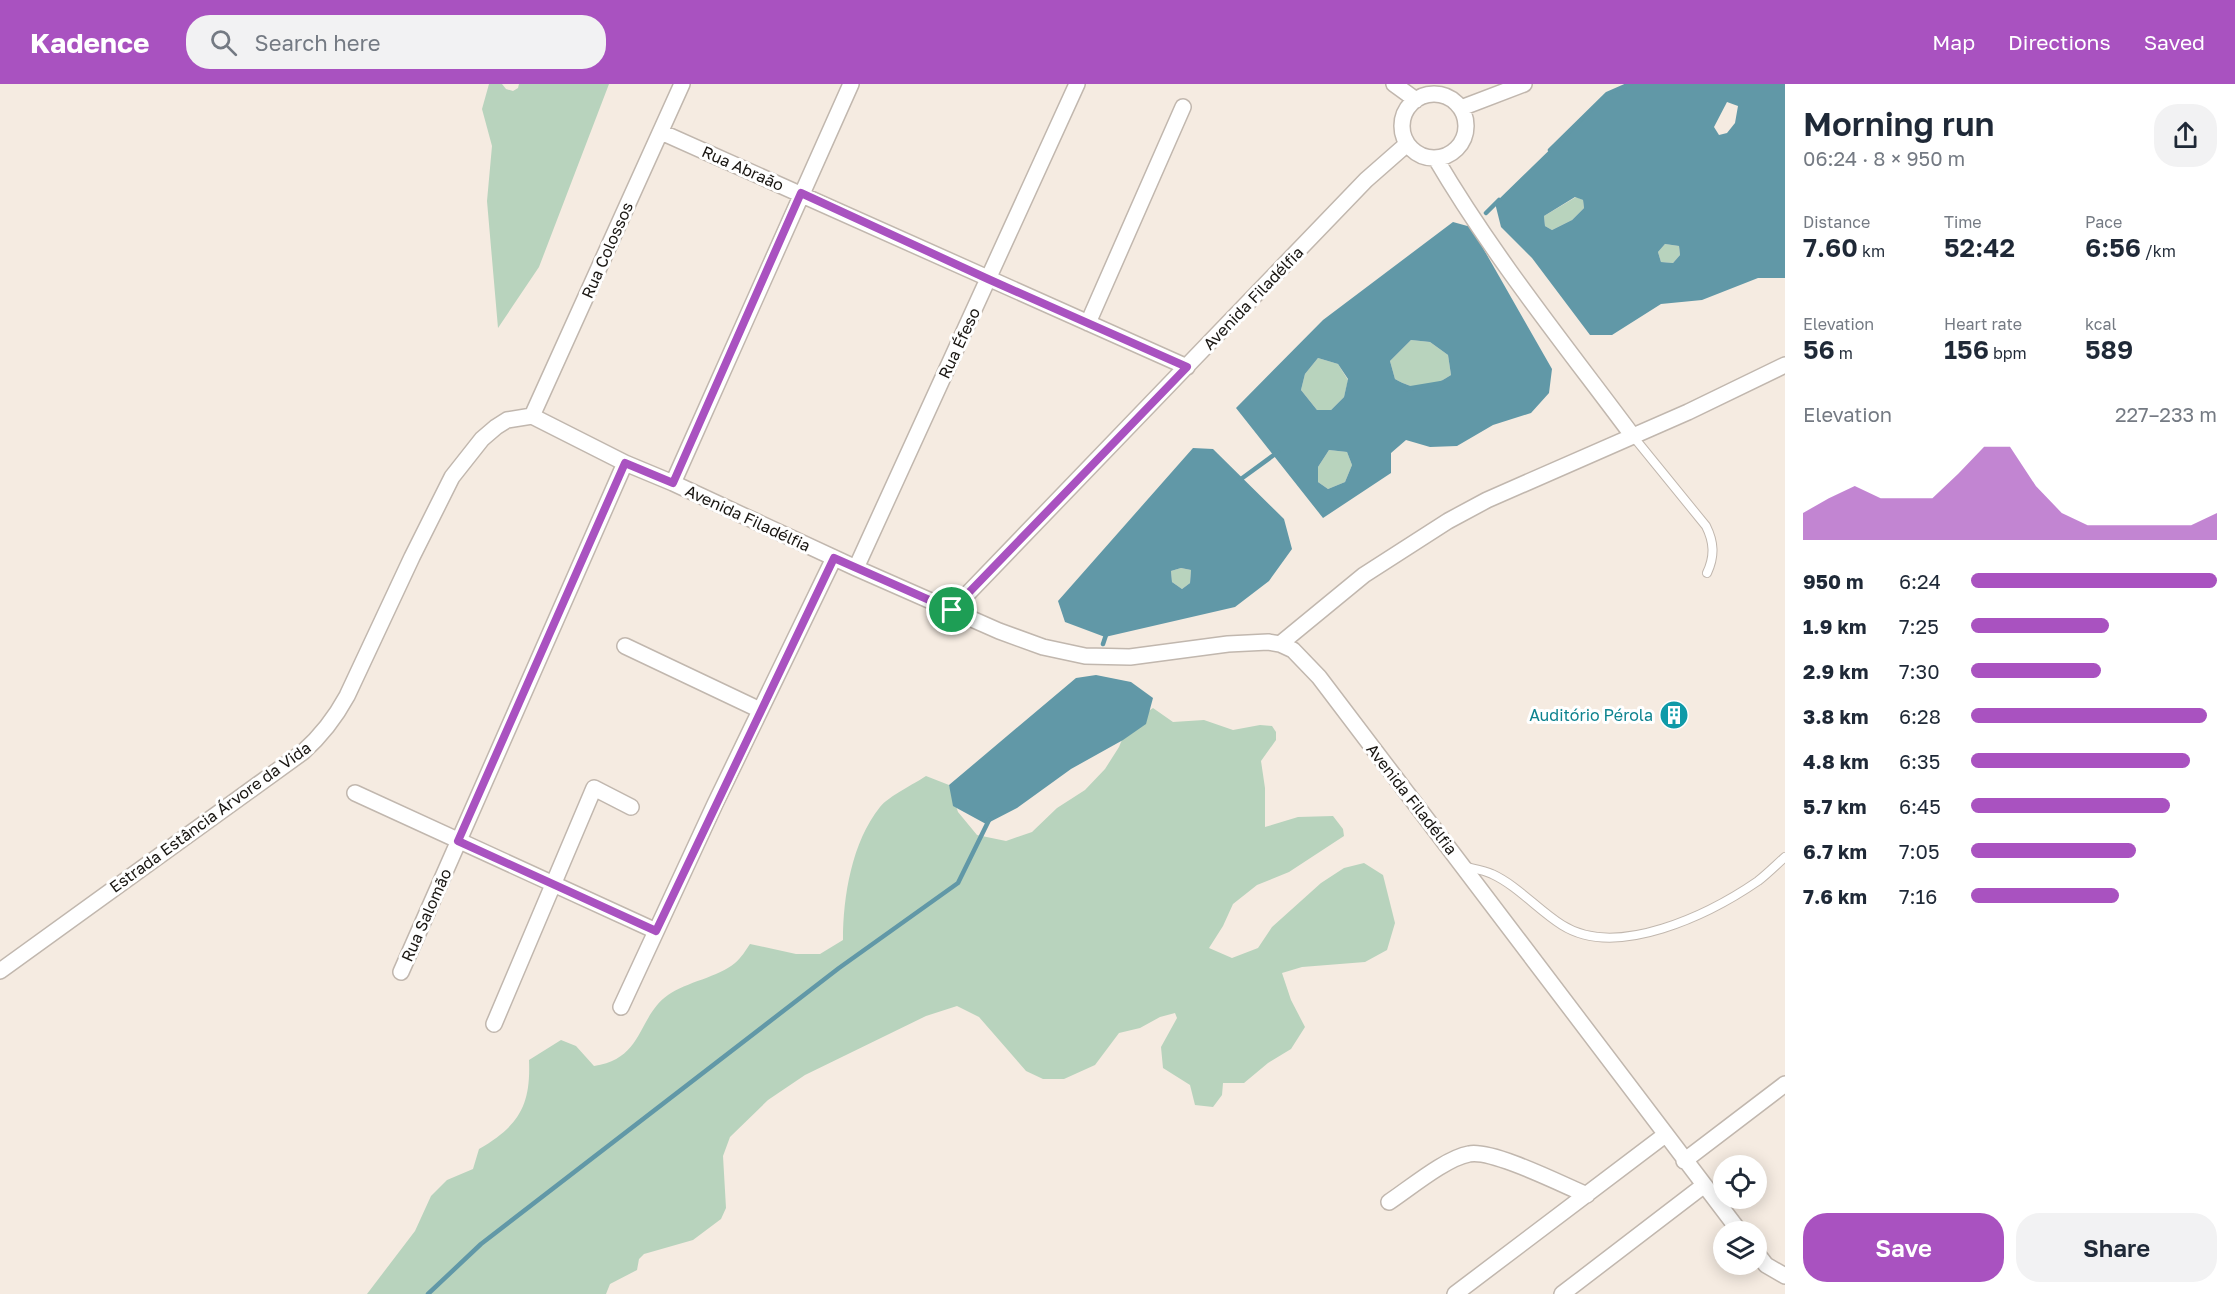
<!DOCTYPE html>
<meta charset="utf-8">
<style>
body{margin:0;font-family:"Golos Text",sans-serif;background:#f2f2f3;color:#1f2937;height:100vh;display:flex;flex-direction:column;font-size:22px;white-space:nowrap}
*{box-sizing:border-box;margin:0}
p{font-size:20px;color:#747a83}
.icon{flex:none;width:33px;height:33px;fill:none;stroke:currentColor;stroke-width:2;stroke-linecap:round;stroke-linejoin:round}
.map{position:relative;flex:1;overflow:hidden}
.panel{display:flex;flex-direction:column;background:#fff;width:450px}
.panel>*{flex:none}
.controls{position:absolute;left:1713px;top:1071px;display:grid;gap:12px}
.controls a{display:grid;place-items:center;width:54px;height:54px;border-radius:50%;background:#fff;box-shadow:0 3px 15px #0003;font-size:30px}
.pin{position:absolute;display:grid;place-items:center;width:51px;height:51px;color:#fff;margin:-26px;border:3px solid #fff;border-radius:50%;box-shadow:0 2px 6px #0007}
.round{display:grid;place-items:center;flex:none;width:63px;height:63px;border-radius:24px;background:#f2f2f3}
.overview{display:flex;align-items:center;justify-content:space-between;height:102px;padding:0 18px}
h1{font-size:33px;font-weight:600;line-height:45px}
.figures{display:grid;grid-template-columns:repeat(3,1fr);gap:9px;height:102px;padding:6px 18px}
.figures div{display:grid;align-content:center}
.figures b{font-size:26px;font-weight:600}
.figures small{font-size:16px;font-weight:400}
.figures p{font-size:16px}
.chart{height:168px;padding:12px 18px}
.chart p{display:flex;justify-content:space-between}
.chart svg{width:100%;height:108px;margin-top:6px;fill:#a952c0;opacity:.7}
.cta{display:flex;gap:12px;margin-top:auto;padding:12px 18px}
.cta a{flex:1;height:69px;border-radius:24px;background:#a952c0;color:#fff;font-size:24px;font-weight:600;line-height:69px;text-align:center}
.cta a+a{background:#f2f2f3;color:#1f2937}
ul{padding:0 18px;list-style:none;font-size:20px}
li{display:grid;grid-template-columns:96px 72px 1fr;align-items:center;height:45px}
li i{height:15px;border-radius:8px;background:#a952c0}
header{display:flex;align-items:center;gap:36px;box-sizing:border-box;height:84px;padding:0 30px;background:#a952c0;color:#fff}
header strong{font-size:28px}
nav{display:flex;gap:33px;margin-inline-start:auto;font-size:21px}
.search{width:420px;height:54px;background:#f2f2f3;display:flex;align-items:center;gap:15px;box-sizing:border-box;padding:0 21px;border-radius:24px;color:#747a83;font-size:22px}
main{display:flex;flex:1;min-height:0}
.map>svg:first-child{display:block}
</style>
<header>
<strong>Kadence</strong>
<div class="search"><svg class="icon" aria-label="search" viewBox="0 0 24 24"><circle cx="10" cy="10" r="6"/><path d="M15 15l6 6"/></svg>Search here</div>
<nav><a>Map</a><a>Directions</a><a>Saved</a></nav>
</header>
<main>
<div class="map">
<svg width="1785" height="1210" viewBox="0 0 1785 1210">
<rect width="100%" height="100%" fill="#f5ebe1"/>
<!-- green -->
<path fill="#b8d3bd" d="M489,0H502L506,5L513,7L518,4L519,0H609L539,183L498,244L487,117L492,62L482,25Z
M1576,113L1583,116L1584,124L1572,136L1552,146L1545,142L1544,132Z
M1665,160L1679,162L1680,171L1673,179L1661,178L1658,168Z
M1411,256L1430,258L1448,271L1451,291C1429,305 1418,308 1395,295L1390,277Z
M1318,274L1338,280L1348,296L1344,313L1331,326H1317L1301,306L1305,290Z
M1329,366L1347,368L1352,381L1345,398L1328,405L1318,398V383Z
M1181,484L1191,486L1190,499L1182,505L1172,498L1171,487Z
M1153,624L1173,638L1204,636L1233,646L1260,641L1272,642L1276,648V656L1261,677L1265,704V743L1298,733L1333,732L1343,745L1344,752L1289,788L1257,801L1233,820L1223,842L1209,864L1232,874L1258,864L1272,843L1321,799L1344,784L1364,779L1383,791L1395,839L1387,866L1365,878L1302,883L1282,889L1291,916L1305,943L1291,965L1268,979L1244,999H1223L1222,1011L1213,1023L1195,1021L1190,1001L1163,984L1161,963L1177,934L1175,929L1160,933L1140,944L1119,949L1095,981L1064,995H1043L1026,987L979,933L957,922L926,932L805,991L768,1016L730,1053L723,1072L726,1124L721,1135L693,1156L644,1170L639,1175L637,1186L610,1200L606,1210H367L415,1147L431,1112L447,1096L473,1085L479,1065C518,1042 531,1023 529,976L561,956L576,962L594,982C644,975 637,933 668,911C686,898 719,893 735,879C741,874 746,866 750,860L796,870H820L843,856C843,812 852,758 880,723C889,712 914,700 926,692L949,701L958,728L977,751L1006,757L1032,748L1057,724L1085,706L1105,685L1119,663L1128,641Z"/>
<!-- water -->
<path fill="#6198a7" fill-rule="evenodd" d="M1630,0H1785V194H1758L1702,216L1661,220L1612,251H1590L1532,174L1501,143L1495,119L1607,10ZM1727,18L1738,22L1735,39L1727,49L1719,51L1714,43ZM1575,113L1583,116L1584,124L1572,136L1552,146L1545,142L1544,132ZM1665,160L1679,162L1680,171L1673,179L1661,178L1658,168Z
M1453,138L1471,143L1552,285L1549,309L1531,329L1493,341L1457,362L1430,363L1406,356L1391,369V389L1323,434L1236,324L1323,236ZM1411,256L1430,258L1448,271L1451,291C1429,305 1418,308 1395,295L1390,277ZM1318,274L1338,280L1348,295L1344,313L1331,326H1317L1301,306L1305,290ZM1329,366L1347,368L1352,381L1345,398L1328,405L1318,398V383Z
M1193,364L1213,365L1284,435L1292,465L1269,497L1235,523L1105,553L1065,538L1058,517ZM1181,484L1191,486L1190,499L1182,505L1172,498L1171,487Z
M1096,591L1131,598L1153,614L1146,640L1123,656L1071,685L1017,724L986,740L953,722L949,701L1076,594Z"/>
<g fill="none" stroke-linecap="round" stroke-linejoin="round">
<!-- stream -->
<path stroke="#6198a7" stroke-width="4.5" d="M1550,66L1607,10L1630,0
M1486,129L1499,116
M1406,305L1442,299
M1241,395L1278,368
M1103,560L1107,548
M428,1210L481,1160L839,884L958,799L989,736"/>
<!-- lane casing -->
<g stroke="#c1b7ae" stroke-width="10">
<path id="lane" d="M1632,351L1706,442C1714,458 1715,472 1707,489
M1466,783C1475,785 1484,786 1492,790C1518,802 1538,826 1562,841C1617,876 1710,830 1758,797C1767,790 1776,781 1785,773"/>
</g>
<!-- street casing -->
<g stroke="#c1b7ae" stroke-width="18">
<path id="street" d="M1394,0L1416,16
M1402 42a32 32 0 1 1 64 0a32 32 0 1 1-64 0Z
M1461,24L1524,0
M661,48L1187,283
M1436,75C1493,172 1565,261 1632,351
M1088,239L1183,23
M532,332L682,0
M673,399L851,0
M856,484L1077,0
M952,526L1366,96L1407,60
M1280,560L1364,491L1448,437L1487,416L1688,328L1785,281
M625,562L760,626
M355,709L656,847
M0,887L303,668C322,651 335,634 347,612L412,473L452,393L482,355L496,343L507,336L532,332L625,379L673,399L856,484L999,547L1043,563L1085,572L1130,573L1228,560L1268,558L1280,560L1293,566L1319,593L1740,1148
M401,888L625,379
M621,923L715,720L834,474
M494,940L594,704L631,723
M1684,1077L1785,1000
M1389,1118C1410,1104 1446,1074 1469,1070C1492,1065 1563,1101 1587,1111
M1756,1168L1766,1181L1785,1192
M1455,1210L1665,1051
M1562,1210L1703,1102"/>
</g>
<!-- lane -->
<use href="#lane" stroke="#fff" stroke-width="8"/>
<!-- street -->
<use href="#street" stroke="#fff" stroke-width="15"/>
</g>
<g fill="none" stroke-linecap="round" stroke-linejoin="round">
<!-- route casing -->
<g stroke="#fff" stroke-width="12">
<path id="route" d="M801,109L988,195L1187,283L952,526L834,474L656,847L458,757L625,379L673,399Z"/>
</g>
<!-- route -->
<use href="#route" stroke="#a952c0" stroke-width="8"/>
</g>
<!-- icons -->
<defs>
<g id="building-disc" transform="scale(1.5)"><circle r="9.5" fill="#0f9aa8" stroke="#fff"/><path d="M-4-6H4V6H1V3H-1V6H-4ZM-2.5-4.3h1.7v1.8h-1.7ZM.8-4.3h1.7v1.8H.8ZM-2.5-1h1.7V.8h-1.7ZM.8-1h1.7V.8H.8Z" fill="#fff"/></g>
</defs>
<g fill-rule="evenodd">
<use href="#building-disc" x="1674" y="631"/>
</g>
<g text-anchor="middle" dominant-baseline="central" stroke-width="6" stroke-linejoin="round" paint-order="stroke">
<!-- street labels -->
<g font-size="16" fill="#191612" stroke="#fff">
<text transform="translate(743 84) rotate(24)">Rua Abraão</text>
<text transform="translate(607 166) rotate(-66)">Rua Colossos</text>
<text transform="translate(1253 214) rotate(-46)">Avenida Filadélfia</text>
<text transform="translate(959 259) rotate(-65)">Rua Éfeso</text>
<text transform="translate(748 434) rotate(25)">Avenida Filadélfia</text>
<text transform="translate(1412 715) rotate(52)">Avenida Filadélfia</text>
<text transform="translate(210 733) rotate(-36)">Estrada Estância Árvore da Vida</text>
<text transform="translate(426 831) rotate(-66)">Rua Salomão</text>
</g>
<!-- culture labels -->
<g font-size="16" fill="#0d838f" stroke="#fff" text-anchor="end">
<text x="1653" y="631">Auditório Pérola</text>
</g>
</g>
</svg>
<div class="controls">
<a><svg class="icon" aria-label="locate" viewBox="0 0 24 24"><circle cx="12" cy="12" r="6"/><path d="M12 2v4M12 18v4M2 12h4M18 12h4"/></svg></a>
<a><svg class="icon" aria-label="layers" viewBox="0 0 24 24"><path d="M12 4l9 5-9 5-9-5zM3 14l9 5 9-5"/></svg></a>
</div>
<div class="pin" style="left:952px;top:526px;background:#1e9e55"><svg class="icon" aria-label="arrive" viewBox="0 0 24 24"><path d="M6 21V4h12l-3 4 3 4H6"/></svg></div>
</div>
<section class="panel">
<div class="overview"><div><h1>Morning run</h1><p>06:24 · 8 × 950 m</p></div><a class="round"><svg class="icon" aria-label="share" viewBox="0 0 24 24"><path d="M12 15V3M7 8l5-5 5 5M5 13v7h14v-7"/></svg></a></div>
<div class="figures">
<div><p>Distance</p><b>7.60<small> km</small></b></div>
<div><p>Time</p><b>52:42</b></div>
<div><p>Pace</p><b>6:56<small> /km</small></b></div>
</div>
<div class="figures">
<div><p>Elevation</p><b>56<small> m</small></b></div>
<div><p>Heart rate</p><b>156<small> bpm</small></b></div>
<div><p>kcal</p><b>589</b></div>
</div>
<div class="chart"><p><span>Elevation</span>227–233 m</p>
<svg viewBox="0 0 160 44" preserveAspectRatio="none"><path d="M0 44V33L10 27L20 22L30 27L40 27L50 27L60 17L70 6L80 6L90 22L100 33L110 38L120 38L130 38L140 38L150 38L160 33V44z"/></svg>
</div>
<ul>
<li><b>950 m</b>6:24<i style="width:100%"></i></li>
<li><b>1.9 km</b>7:25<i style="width:56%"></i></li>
<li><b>2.9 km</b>7:30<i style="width:53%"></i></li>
<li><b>3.8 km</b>6:28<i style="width:96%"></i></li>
<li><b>4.8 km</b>6:35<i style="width:89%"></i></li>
<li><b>5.7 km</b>6:45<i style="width:81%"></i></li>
<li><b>6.7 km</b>7:05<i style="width:67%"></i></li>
<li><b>7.6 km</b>7:16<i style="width:60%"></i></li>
</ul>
<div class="cta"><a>Save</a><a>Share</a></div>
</section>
</main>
